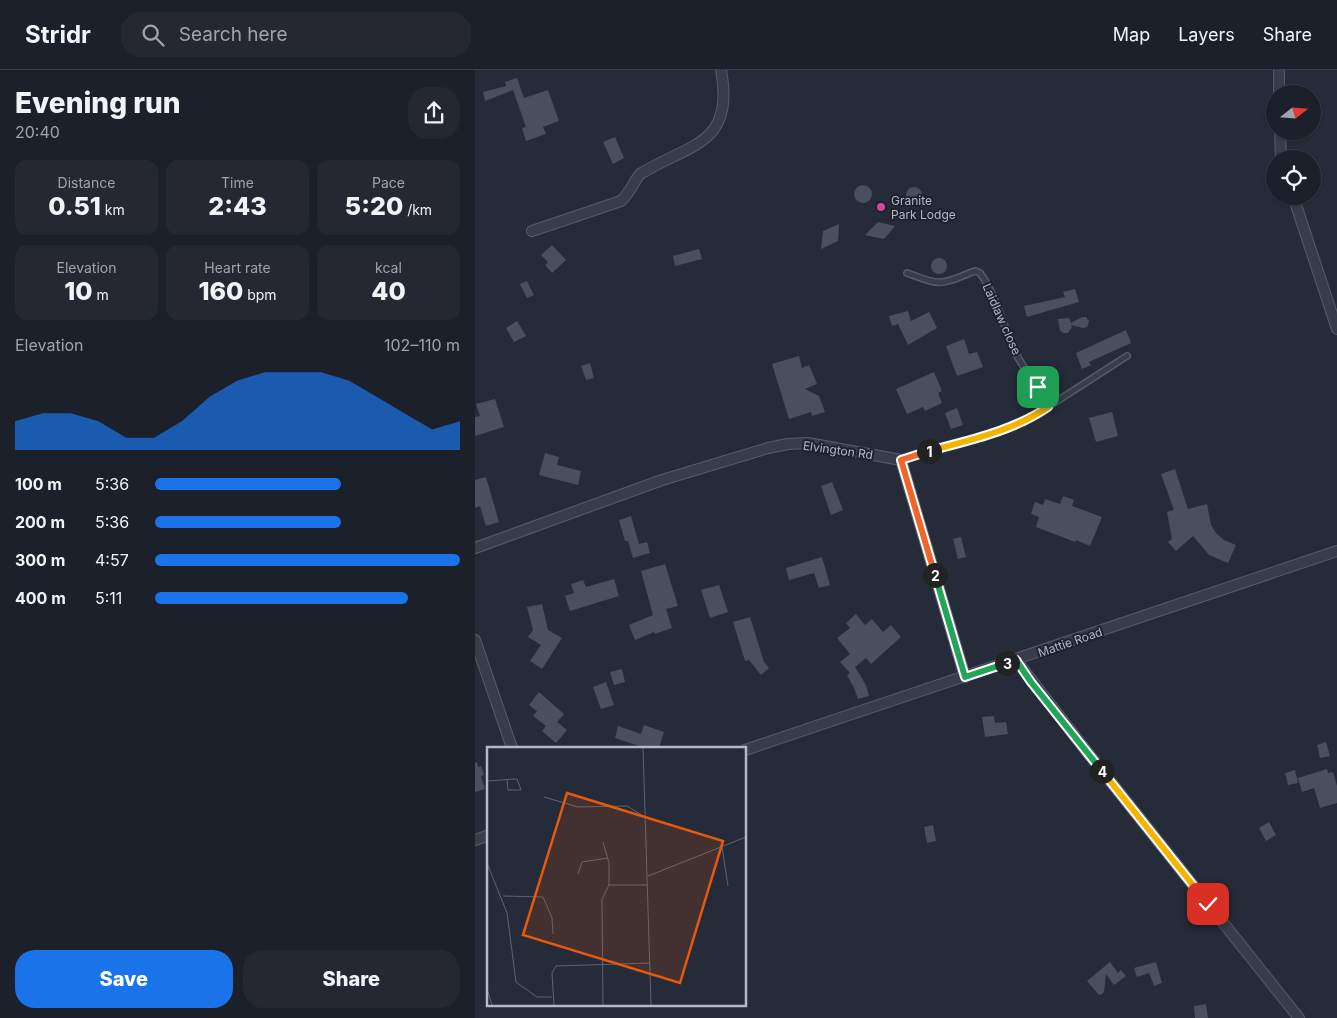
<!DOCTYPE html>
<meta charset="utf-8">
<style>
body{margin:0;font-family:Inter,sans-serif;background:#252833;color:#f1f3f6;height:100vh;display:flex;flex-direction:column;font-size:19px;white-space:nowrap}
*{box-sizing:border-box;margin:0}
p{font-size:16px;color:#a0a3a9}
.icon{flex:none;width:28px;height:28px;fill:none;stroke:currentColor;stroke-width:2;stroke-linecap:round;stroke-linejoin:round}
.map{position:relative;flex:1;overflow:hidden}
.panel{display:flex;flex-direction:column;background:#1c202b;width:475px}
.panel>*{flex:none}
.needle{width:32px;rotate:73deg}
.buttons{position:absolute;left:791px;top:15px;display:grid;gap:10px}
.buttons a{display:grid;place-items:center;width:55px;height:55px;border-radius:50%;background:#1c202b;box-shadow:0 1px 4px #0004,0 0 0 1px #3a3e47;font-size:25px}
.pin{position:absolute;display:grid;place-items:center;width:42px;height:42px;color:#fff;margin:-21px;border-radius:10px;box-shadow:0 2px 8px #0006}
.km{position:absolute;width:25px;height:25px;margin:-12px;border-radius:50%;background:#222;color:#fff;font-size:14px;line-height:25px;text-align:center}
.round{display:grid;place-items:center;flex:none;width:52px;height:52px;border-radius:20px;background:#252833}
.summary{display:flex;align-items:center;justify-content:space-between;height:85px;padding:0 15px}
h1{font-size:28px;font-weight:800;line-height:38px}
.stats{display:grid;grid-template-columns:repeat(3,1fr);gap:8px;height:85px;padding:5px 15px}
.stats div{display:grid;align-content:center;border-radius:12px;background:#252833;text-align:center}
.stats b{font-size:25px;font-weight:800}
.stats small{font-size:14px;font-weight:400}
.stats p{font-size:14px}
.chart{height:140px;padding:10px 15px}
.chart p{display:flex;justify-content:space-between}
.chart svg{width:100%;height:90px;margin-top:5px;fill:#1a73e8;opacity:.7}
.cta{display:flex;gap:10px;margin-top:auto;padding:10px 15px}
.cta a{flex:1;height:58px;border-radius:20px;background:#1a73e8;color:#fff;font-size:20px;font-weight:800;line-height:58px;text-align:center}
.cta a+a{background:#252833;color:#f1f3f6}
ul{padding:0 15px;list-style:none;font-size:16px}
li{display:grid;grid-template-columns:80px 60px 1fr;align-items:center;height:38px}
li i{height:12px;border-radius:6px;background:#1a73e8}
header{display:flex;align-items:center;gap:30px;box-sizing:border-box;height:70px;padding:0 25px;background:#1c202b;border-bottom:1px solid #3a3e47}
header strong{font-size:24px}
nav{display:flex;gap:28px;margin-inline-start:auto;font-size:18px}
.search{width:350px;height:45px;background:#252833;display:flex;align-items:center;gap:12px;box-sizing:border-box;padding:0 18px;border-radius:20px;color:#a0a3a9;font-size:19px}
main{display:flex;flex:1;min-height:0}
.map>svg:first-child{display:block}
</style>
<header>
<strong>Stridr</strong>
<div class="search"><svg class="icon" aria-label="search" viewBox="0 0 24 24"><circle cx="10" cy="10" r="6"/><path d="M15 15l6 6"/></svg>Search here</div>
<nav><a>Map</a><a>Layers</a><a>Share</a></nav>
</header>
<main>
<section class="panel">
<div class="summary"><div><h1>Evening run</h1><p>20:40</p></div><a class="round"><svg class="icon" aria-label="share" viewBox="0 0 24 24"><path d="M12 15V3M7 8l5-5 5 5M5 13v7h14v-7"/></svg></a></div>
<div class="stats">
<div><p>Distance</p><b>0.51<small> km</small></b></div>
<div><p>Time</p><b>2:43</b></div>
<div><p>Pace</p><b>5:20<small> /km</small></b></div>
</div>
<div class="stats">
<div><p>Elevation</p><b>10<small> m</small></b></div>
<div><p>Heart rate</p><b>160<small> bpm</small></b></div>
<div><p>kcal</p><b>40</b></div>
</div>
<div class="chart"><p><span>Elevation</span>102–110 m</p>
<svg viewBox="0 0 160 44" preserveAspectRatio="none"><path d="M0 44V30L10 26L20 26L30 30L40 38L50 38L60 30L70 18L80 10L90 6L100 6L110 6L120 10L130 18L140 26L150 34L160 30V44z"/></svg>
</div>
<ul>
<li><b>100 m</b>5:36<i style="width:61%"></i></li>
<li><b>200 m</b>5:36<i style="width:61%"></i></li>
<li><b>300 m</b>4:57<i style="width:100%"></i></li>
<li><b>400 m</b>5:11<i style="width:83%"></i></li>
</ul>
<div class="cta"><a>Save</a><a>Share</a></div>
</section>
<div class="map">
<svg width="862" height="948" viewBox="0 0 862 948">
<rect width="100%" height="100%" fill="#262b39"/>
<!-- building -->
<path fill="#4a4f60" d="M42,8L49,28L73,20L84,51L68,57L71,64L51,71L47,58L51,57L38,20L10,31L8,22L31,16L30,12Z
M140,67L149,88L138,94L128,72Z
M379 124a9 9 0 1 1 18 0a9 9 0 1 1-18 0Z
M431 125a8 8 0 1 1 16 0a8 8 0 1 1-16 0Z
M403,152L420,156L409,169L390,165Z
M364,154L363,171L346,179L348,161Z
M77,175L91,190L77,203L70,195L73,192L66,185Z
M224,179L227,189L200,196L198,186Z
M456 196a8 8 0 1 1 16 0a8 8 0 1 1-16 0Z
M52,211L59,225L52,228L45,214Z
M600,219L604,232L552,247L549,236L590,227L588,222Z
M433,241L436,251L454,242L462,258L433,275L423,254L417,256L414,246Z
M607,247H611L614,251L612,257L608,258L596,255L597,257L593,263H589L585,261L583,249L594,248L596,253Z
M42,251L51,266L39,272L31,258Z
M651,260L656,273L614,292L616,295L607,299L601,283Z
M489,269L494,284L502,282L508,297L482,306L471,276Z
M324,286L327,298L334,295L342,314L330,319L344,326L350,342L337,346L336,342L314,349L297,294Z
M115,293L119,308L111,310L106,296Z
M459,302L467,321L463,323L467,333L450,341L448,337L432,344L421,319Z
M20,329L29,357L0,366V347L5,346L1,334Z
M482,338L488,355L476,359L470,343Z
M637,342L643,366L621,372L614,348Z
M70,383L84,387L82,395L106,401L103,415L64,405Z
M700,399L713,439L732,434L736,455L741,463L749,470L761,475L753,493L734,485L718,466L701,481L693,472L697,469L692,442L699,440L686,404Z
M11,407L24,452L11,456L5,436L0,438V410Z
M357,412L368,440L356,445L346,416Z
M588,426L599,430L597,436L627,447L615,476L601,470L600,472L561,457L564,447L556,444L560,432L568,435L570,429L585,434Z
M156,446L164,474L172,472L175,483L158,488L153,471H150L144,450Z
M486,467L491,487L483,489L478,469Z
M347,487L355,515L344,518L339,503L314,510L311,498Z
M190,494L203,536L191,539L197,558L180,564L179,562L160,570L154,555L178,545L166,501Z
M139,509L144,526L95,541L90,526L99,523L96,514L108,510L111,517Z
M244,515L253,542L235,548L226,520Z
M67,534L73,560L87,568L67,599L55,591L66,575L53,567L58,560L52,537Z
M381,544L390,555L397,549L408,562L416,555L426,567L396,594L391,588L380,597L391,615L394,626L383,629L379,618L372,605L375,603L365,592L375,584L362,568L375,558L371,553Z
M275,547L289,592L294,598L286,605L274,590L270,591L258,552Z
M147,599L150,612L139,615L135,602Z
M131,612L139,635L126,639L118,617Z
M64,622L89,644L82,652L92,660L81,673L67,661L71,656L58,646L62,641L54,635Z
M519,646L520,653L531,652L533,664L510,667L507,647Z
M169,655L189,662L184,678H170L140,668L143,656L166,664Z
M851,672L855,686L845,688L842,675Z
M2,692L3,697L6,696L9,705L6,706L10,719L0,722V693Z
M852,699L853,703L858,702L862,716V733L845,738L839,718L827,722L823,708Z
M820,700L823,713L813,715L810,703Z
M794,752L801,765L791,771L784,758Z
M458,755L461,771L452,773L449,757Z
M635,892L643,903L646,900L651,906L639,915L631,904L629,922L627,924L624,925L612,911Z
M681,892L687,913L679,916L674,903L662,907L659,898Z
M731,934L733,948H720L719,936Z"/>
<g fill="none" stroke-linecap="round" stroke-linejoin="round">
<!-- service casing -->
<g stroke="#575b68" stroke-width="8">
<path id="service" d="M432,203C465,215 464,216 497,202L501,201L505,203C521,224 529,259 541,284C551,302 564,318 573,337
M426,390L498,369L548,353L652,286"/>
</g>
<!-- minor casing -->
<g stroke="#575b68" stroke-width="12">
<path id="minor" d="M804,0V24
M805,61L806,89
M818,126L862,259
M57,161L146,131C155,123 158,113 165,104C216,73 260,75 246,0
M0,478L187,410L293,378L313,374L333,373L426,390L490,607
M0,570L37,678
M541,590L616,687L824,948
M270,680L862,481
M0,770L14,765"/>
</g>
<!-- service -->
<use href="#service" stroke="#393d4a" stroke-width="5"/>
<!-- minor -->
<use href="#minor" stroke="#393d4a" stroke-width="10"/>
</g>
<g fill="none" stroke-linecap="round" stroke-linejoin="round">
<!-- split-1 casing -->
<g stroke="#fff" stroke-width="10">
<path id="split-1" d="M454,381C495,370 538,361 573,337L563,317"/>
</g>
<!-- split-2 casing -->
<g stroke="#fff" stroke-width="10">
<path id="split-2" d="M454,381L426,390L460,505"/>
</g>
<!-- split-3 casing -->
<g stroke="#fff" stroke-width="10">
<path id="split-3" d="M460,505L490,607L532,593"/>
</g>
<!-- split-4 casing -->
<g stroke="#fff" stroke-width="10">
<path id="split-4" d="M532,593L541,590L556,612L627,701"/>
</g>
<!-- split-5 casing -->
<g stroke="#fff" stroke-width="10">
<path id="split-5" d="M627,701L733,834"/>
</g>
<!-- split-1 -->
<use href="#split-1" stroke="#f5b400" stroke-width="6"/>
<!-- split-2 -->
<use href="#split-2" stroke="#f0652b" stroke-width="6"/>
<!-- split-3 -->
<use href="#split-3" stroke="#22a559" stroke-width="6"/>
<!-- split-4 -->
<use href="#split-4" stroke="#22a559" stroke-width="6"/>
<!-- split-5 -->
<use href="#split-5" stroke="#f5b400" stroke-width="6"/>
</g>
<!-- markers -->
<circle fill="#d1479c" stroke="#1e222f" stroke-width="2" cx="406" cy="137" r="5"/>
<g text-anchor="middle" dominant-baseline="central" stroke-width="4" stroke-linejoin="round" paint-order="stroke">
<!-- poi labels -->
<g font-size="12" fill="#b5b8c5" stroke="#1e222f" text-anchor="start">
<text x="416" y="130">Granite<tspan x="416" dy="14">Park Lodge</tspan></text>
</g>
<!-- street labels -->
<g font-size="12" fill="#b5b8c5" stroke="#1e222f">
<text transform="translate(527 249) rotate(66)">Laidlaw close</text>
<text transform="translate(363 380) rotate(8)">Elvington Rd</text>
<text transform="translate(595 572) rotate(-19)">Mattie Road</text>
</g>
</g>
<!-- overview -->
<g transform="translate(12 677)">
<rect width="259" height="259" fill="#262b39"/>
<path fill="none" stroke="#5f6371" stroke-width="1" d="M156,1L164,258M0,34L28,32H30L34,43H21L20,33M57,50L91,60L140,59L158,70M116,95L122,116V138M235,100L241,139M0,116L20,166L29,235L50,250H65M91,127L95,115L121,111M161,129L259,90M16,149L56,150L65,171L66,187M0,242L5,258M67,258L65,226L69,219L163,216M116,258L115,152L122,138H161"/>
<path fill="#e8590c" fill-opacity="0.15" stroke="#e8590c" stroke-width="2.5" d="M80,46L236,94L193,236L36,188Z"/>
<rect width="259" height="259" fill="none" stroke="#b5b8c5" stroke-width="2.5"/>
</g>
</svg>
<div class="buttons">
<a><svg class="needle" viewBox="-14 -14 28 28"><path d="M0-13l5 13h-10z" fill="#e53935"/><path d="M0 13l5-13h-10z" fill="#a0a3a9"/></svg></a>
<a><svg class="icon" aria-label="locate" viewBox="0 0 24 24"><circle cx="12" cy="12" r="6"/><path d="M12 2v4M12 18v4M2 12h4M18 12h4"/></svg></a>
</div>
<div class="pin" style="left:563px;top:317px;background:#1e9e55"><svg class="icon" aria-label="arrive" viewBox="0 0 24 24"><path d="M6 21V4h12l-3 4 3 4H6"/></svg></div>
<div class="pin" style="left:733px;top:834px;background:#d93025"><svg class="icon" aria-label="check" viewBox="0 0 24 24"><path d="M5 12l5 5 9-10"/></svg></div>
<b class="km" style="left:454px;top:381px">1</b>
<b class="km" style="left:460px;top:505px">2</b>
<b class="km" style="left:532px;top:593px">3</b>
<b class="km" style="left:627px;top:701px">4</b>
</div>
</main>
